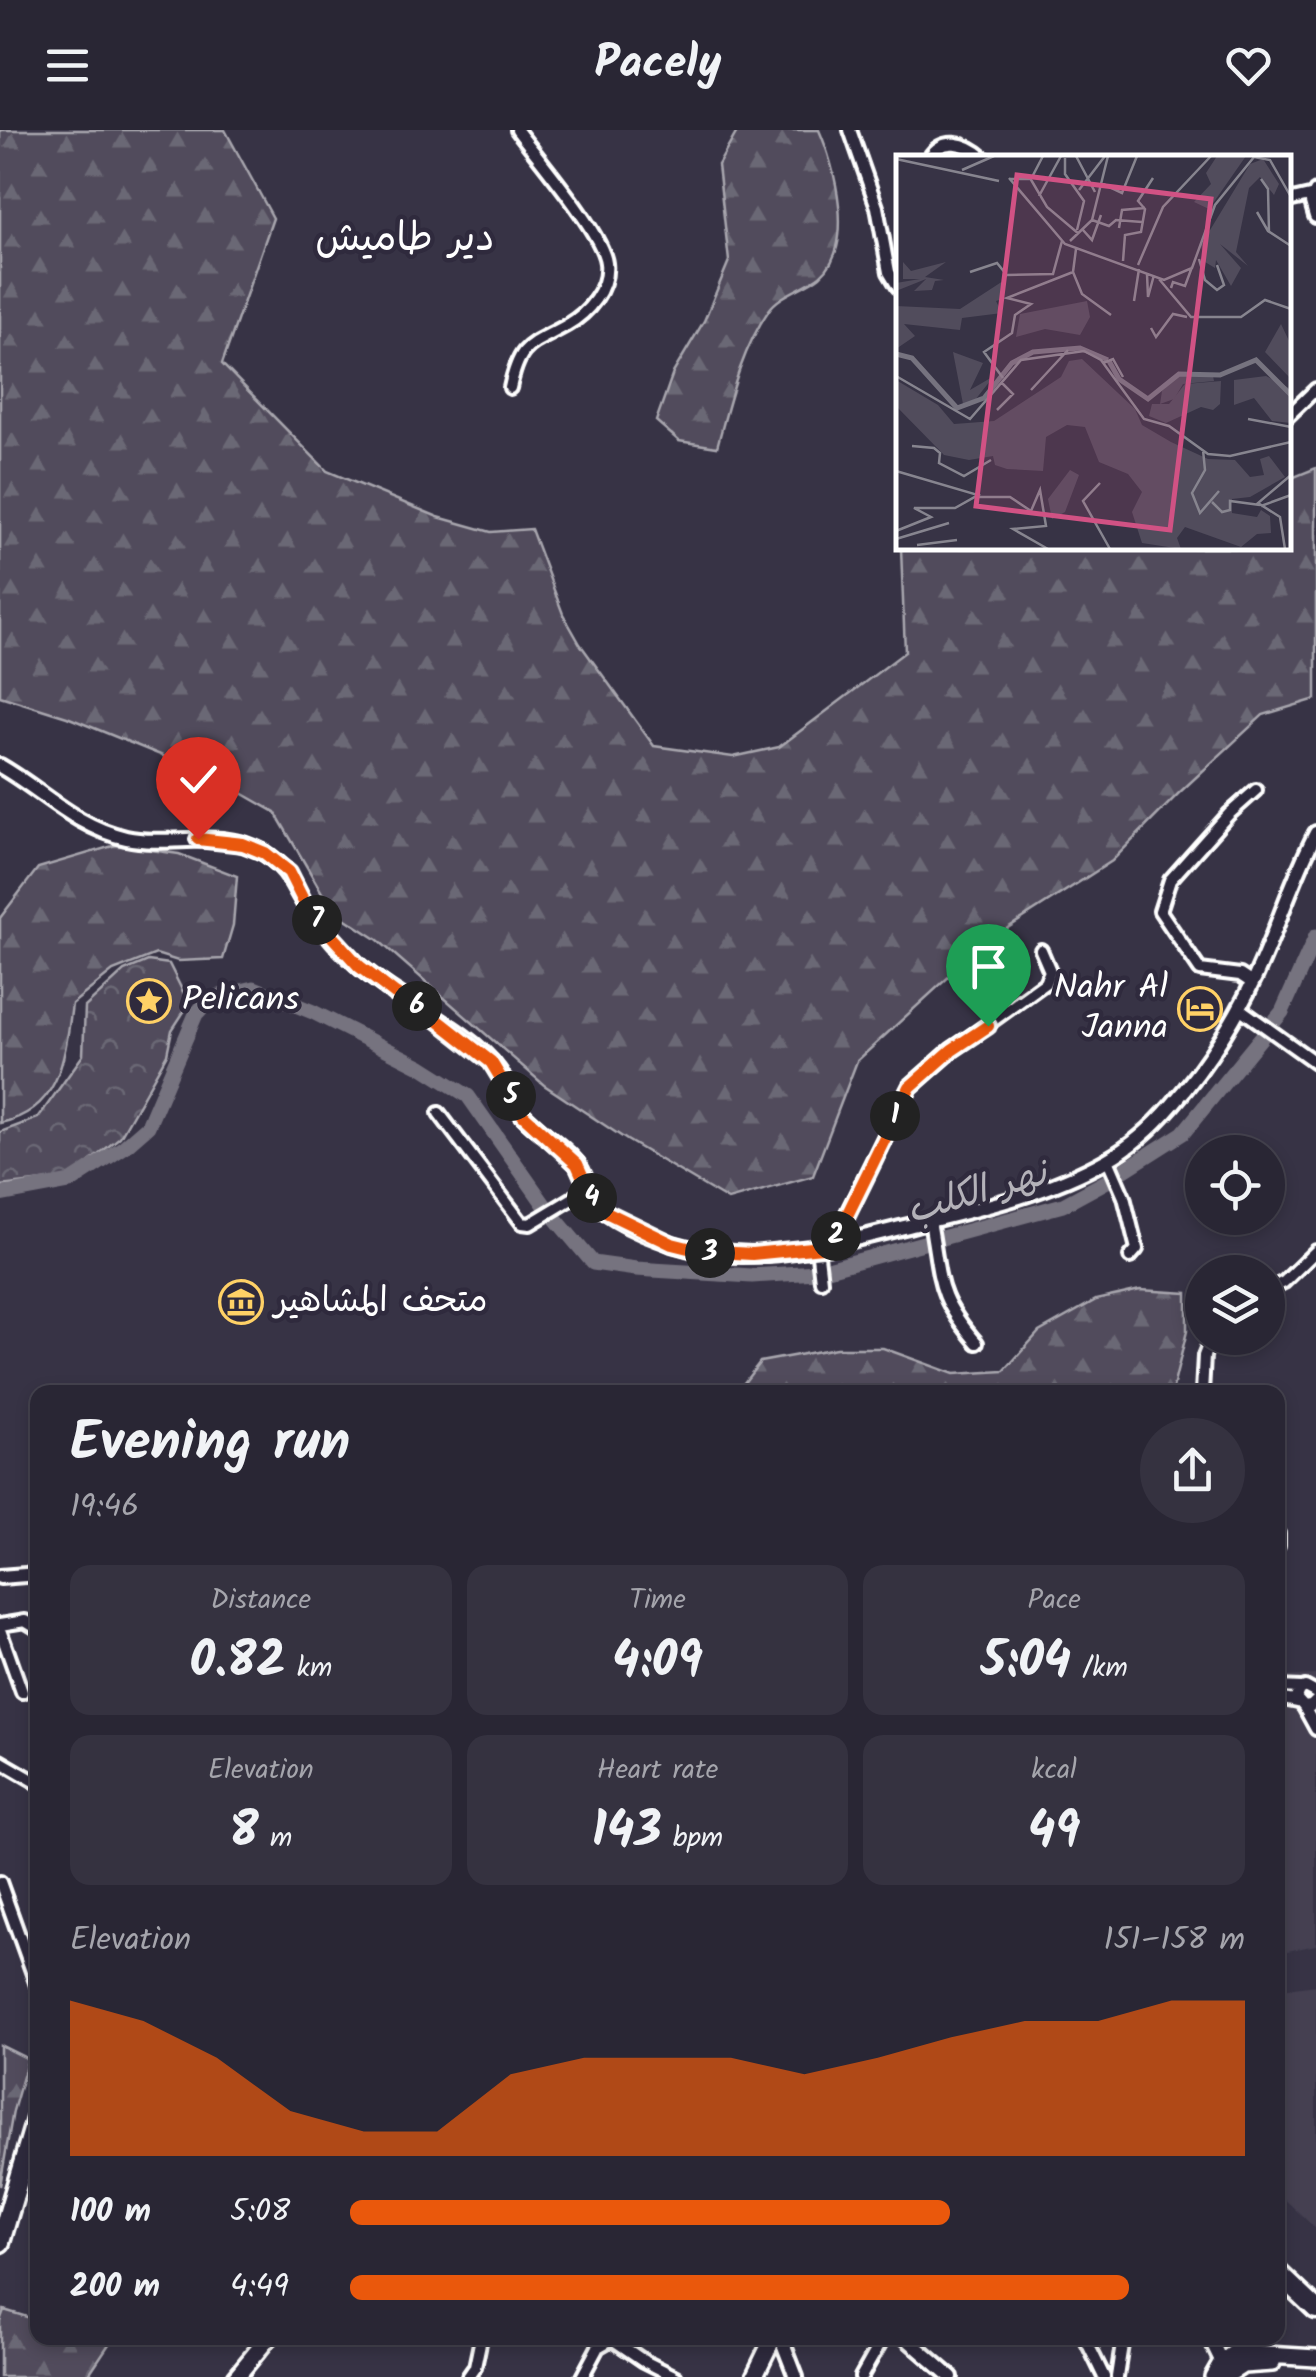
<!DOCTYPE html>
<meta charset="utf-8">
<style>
body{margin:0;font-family:Kalam,"Playpen Sans Arabic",sans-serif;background:#353240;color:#f1f3f6;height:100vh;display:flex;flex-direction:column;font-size:38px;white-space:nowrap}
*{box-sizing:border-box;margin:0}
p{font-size:32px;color:#a5a5ac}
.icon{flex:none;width:55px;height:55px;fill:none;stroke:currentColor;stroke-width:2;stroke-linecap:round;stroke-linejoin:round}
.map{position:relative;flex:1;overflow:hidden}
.sheet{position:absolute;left:30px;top:1255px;width:1255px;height:960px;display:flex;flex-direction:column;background:#292634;border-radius:20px;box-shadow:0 5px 15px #0003,0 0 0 2px #45434f}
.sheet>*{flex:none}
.tools{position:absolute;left:1185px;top:1005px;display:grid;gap:20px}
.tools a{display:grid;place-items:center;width:100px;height:100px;border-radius:50%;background:#292634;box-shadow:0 5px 15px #0003,0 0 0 2px #45434f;font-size:50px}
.pin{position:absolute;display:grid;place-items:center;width:85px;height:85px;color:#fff;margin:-102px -42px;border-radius:50% 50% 50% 0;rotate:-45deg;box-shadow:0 0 10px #0007}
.pin .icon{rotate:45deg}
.km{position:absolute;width:50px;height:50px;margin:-25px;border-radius:50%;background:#222;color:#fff;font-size:28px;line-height:50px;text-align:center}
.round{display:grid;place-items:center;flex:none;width:105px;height:105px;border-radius:52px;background:#353240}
.headline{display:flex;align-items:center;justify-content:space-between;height:170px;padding:0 40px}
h1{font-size:55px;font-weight:800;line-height:75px}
.metrics{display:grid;grid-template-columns:repeat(3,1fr);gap:15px;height:170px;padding:10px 40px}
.metrics div{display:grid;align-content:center;border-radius:20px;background:#353240;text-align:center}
.metrics b{font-size:50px;font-weight:800}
.metrics small{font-size:28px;font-weight:400}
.metrics p{font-size:28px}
.chart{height:280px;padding:20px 40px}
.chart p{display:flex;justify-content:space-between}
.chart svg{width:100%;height:180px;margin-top:10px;fill:#ea580c;opacity:.7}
ul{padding:0 40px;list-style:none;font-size:32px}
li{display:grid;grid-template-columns:160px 120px 1fr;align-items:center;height:75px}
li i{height:25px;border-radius:12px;background:#ea580c}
header{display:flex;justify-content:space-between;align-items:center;height:130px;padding:0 40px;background:#292634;font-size:45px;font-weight:800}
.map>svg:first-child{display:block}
</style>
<header><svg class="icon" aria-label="menu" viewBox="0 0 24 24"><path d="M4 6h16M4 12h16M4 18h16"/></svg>Pacely<svg class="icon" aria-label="heart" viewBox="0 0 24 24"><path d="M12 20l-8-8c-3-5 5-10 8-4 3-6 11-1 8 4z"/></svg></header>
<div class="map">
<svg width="1316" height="2247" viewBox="0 0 1316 2247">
<defs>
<pattern id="forest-firs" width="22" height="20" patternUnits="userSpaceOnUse" patternTransform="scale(2.5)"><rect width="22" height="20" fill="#514c5c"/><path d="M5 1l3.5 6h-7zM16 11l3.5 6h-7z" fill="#6b6774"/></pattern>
<pattern id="park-crowns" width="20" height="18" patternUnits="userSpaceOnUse" patternTransform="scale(2.5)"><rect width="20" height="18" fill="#514c5c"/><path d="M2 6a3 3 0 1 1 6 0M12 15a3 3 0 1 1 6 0" fill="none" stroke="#6b6774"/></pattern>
</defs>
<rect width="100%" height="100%" fill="#373345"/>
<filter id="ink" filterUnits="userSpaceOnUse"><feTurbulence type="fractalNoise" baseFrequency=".01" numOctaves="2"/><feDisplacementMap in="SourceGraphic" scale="20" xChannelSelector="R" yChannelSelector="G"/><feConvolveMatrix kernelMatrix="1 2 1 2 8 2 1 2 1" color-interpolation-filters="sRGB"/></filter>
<g filter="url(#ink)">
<!-- built -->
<path fill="#444051" d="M1316,1545V1815L1278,1823V1547Z
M1316,1855V2099L1278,2063V1860Z"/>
<!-- forest -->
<path fill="url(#forest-firs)" stroke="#a8a6ae" stroke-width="2.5" d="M0,0H225L273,88L222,234L327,341L438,387L491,402L531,399L563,484L580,514L654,616L733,627L779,617L905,522L901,418H1288L1289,349L1316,338V569L1263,585L1179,663L1112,731L989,810L857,931L813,1046L728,1070L627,1010L544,955L378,810L332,780L275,682L212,646L67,587L0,566Z
M819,0C835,36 856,116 820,146C805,158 780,164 769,180C741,221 730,269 717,317L679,311L656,291L673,243L704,191L729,131L718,35L738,0Z
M116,715L179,724L237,746L233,795L223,829L178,831L156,824L113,841L72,874C65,927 61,980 0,993V788L38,738Z
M1140,1160L1187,1163V1201L1172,1262H737L760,1232L836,1218H883L954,1244L1004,1241L1039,1202L1096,1170Z
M0,1915L28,1929L13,1981L0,2056Z
M4,2180L37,2190L38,2208H98L111,2211L87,2247H0V2191Z"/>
<!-- park -->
<path fill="url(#park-crowns)" stroke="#a8a6ae" stroke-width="2.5" d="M148,831L169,834L189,874L172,900L167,924L120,1007L70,1048L0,1056V1002L38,988L83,925L85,877L124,841Z"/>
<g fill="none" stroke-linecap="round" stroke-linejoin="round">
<!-- river -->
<path stroke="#76737f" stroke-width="15" d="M0,1065L70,1052L124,1017L148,996L196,884L211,868L254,858L313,882L422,937L468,966L546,1077
M555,1088L593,1133L636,1139L752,1146L817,1142L1063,1075L1109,1050L1183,1003L1282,882L1316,806"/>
<!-- minor casing -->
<g stroke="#fff" stroke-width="18">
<path id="minor" d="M850,0L877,77L889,142L898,157
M929,28C942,6 966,12 984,28
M1288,71L1314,65
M510,258C520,212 530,216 567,195C588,183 609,159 606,133C603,104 537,27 517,0
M1288,286L1316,259
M1252,853L1240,845L1200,840L1160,781L1170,750L1229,684L1256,660
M1239,878L1316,933
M439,983L522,1093L530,1094L588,1059
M1108,1030L1124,1067L1137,1119L1130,1127
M930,1091C941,1150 935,1165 977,1213
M831,1116L910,957L952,920L1045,853L1050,841L1041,820
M817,1117L821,1151
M1268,1160L1284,1152L1316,1121
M1202,1262L1204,1226L1211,1208
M1278,1404V1416
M0,1495L25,1491L38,1499
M0,1500L22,1562
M1278,1557L1302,1558
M1316,1563L1305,1557L1299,1560L1296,1568L1304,1577L1311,1576L1316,1571
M1278,1568L1298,1572
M1304,1577L1316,1599
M0,1631L38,1653
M0,1752L38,1858
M1085,2208L1104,2247
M468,2247L475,2237L481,2208
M582,2247L598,2217L612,2209L644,2231L676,2247
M861,2247L883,2208
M1117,2247L1123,2208"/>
</g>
<!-- tertiary casing -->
<g stroke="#fff" stroke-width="20">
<path id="tertiary" d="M1316,62L1312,72L1316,86
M0,636C42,660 76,697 126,708C172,718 227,696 269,726C292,743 293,759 309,780C323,800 342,822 361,838C400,871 470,900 498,940C509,954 512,972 523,985C540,1004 566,1017 580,1038C589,1053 589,1071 605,1082C633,1102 682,1120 717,1124C783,1130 848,1111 912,1095C978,1079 1047,1064 1107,1030C1132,1016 1154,996 1172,975C1208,934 1242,880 1263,829C1281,787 1295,743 1316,703
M0,1447L38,1444
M781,2208L796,2247
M906,2208L951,2247
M1210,2208L1226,2241"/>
</g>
<!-- secondary casing -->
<g stroke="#fff" stroke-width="22">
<path id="secondary" d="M236,2247L268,2208
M754,2247L773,2208
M1213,2247L1221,2233L1234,2223L1316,2228
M1224,2247L1243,2235L1272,2233"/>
</g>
<!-- trunk casing -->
<g stroke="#fff" stroke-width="25">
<path id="trunk" d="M0,2112L38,1983
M1278,2143L1316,2179"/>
</g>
<!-- minor -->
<use href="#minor" stroke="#2f2a3d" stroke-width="10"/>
<!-- tertiary -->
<use href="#tertiary" stroke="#2f2a3d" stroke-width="12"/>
<!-- secondary -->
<use href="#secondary" stroke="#2f2a3d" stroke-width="15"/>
<!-- trunk -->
<use href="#trunk" stroke="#2f2a3d" stroke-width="18"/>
</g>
</g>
<g fill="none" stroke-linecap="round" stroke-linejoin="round" filter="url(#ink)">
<!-- route casing -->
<g stroke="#fff" stroke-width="20">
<path id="route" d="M198,709L243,714L265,723L289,742L308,780L359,836L395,864L426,881L491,932L523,985L577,1034L592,1068L602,1080L672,1114L700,1121L752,1124L832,1116L910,957L952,920L988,896"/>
</g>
<!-- route -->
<use href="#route" stroke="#ea580c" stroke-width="12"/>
</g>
<!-- icons -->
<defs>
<g id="sight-ring" transform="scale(2.25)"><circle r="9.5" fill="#2f2a3d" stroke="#ffd166" stroke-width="1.5"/><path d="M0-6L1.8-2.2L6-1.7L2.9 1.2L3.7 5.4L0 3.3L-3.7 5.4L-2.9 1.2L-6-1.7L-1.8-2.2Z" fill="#ffd166"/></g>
<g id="hotel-ring" transform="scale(2.25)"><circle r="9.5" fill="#2f2a3d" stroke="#ffd166" stroke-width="1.5"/><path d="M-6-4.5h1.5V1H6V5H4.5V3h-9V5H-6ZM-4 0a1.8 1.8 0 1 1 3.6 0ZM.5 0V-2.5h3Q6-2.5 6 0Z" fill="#ffd166"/></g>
<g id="museum-ring" transform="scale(2.25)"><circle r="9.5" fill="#2f2a3d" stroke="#ffd166" stroke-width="1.5"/><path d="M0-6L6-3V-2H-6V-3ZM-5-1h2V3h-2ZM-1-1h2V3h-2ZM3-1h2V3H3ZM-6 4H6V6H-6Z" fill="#ffd166"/></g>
</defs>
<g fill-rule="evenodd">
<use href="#sight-ring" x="149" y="871"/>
<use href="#hotel-ring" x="1200" y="879"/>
<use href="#museum-ring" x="241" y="1172"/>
</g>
<g text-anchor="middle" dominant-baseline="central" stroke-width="9" stroke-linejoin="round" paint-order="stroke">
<!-- poi labels -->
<g font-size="35" fill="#fff" stroke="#2f2a3d" text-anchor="start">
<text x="1168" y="859" text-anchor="end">Nahr Al<tspan x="1168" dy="40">Janna</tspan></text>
<text x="182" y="871">Pelicans</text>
<text x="274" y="1172">متحف المشاهير</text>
</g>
<!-- water labels -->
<g font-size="38" font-style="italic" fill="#b4b2b9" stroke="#2f2a3d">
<text transform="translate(977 1063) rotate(-16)">نهر الكلب</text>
</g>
<!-- quarter labels -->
<g font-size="40" fill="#fff" stroke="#2f2a3d">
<text x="405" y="109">دير طاميش</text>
</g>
</g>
<!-- overview -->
<g transform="translate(896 25)">
<rect width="395" height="395" fill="#373345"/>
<path d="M57,197L87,208L74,235L98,221L79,245L67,249Z" fill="#514c5c"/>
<path d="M321,1H350L313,54L298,47L315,29L310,18ZM367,4L383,29L378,40L364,22L353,33L340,97L352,111L324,89L345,113L335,131L320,105L319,113L309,107L305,90L354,9ZM7,107L15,116L50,107L29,122L48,125L39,126L36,135L18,136L30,124L0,136V128L24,124H7ZM107,126V144L100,146L106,158L66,163L64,175L8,169L19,181L0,194V151L64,154ZM191,146L194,162L184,180L149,174L120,182L124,159ZM385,169L395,190V224L369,197ZM186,204L239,254L246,270L275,287L312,304L339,305L354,322L368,320L364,304L373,301L389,322L354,342L336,344V358L361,362L365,355L374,361L375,378L361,379L345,392L289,372L281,383L285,394L246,388L236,357L246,337L232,319L203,307L189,272L171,270L150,282L147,316L111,314L99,310L97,301L73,305L48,300L0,251V225L42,250L58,269L98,266L165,222L173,206ZM370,221L395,234V268L376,266L358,243L338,250V225ZM325,226L324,249L317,255L305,252L270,268L253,261L256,249H273L289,229ZM174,315L183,320L169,357L156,364L152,344Z" fill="#514c5c"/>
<path d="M283,219L317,221L318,226L287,229L278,244L264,249L266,236Z" fill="#514c5c"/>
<path fill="none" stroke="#76737f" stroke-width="5" d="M0,199L16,203L61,253L88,243L116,208L137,197L184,193L212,205M213,206L223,224L252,244L283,219L324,220L360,205L395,240"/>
<path fill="none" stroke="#87858f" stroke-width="2.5" d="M180,1L199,37M169,3V19L188,46L181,75M0,4L103,26M66,15L98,1M113,23L169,89L268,125L296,113L319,50L358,2L374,5L395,42M134,23L151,52L183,79M113,24H135L147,1M365,24L372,34L373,77M205,28L226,38L241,1M183,35L209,1M143,41L165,1M361,57L372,76L395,91M196,65L213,71L220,65L246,67M223,73L226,55L249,53M187,75L196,85L205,60M174,86L196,65L212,1M303,104L309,125L321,135L328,130L321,110M227,106L229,80L245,77L249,54L242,46L257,23M242,110L267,52L315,1M74,117L101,108L110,119M177,117L186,139L215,160M251,119L252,142L258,120M111,120L157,119L166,86M263,124L295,162H345L369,145L395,154M275,133L277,127L289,131L296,112M238,146L243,114M255,173L260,182L277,159L291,162M207,208L217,204L227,222M0,221L74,264L125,205L188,196L205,205L248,264L273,271L312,299L334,301L395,287M107,223L88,197L116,178L119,160L135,149L111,143L177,117L180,94M135,235L172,195M101,255L117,239L105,227M352,264L395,272M16,291L38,293L44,298L43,308L68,321L95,305M307,295L309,315L296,338L304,358L323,336M0,316L82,340L59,353H18L35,362L0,376M204,328L187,346L214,394M82,342H114L135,356L144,335L150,371L117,374L152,394M316,347L326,357L334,355V346L364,350M365,351L395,340M0,384L53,368M21,390L61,385M389,394L384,362L362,348L395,320"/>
<path fill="#d15284" fill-opacity="0.15" stroke="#d15284" stroke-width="5" d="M121,20L315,44L274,375L80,351Z"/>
<rect width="395" height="395" fill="none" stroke="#fff" stroke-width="5"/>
</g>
</svg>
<div class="tools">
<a><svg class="icon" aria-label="locate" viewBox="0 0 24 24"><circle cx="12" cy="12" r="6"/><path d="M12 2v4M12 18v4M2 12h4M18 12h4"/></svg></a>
<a><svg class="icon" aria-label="layers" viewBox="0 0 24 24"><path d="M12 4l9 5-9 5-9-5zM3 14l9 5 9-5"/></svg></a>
</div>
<div class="pin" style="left:988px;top:896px;background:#1e9e55"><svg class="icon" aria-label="arrive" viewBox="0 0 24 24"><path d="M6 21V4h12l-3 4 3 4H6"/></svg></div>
<div class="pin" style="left:198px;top:709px;background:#d93025"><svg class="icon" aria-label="check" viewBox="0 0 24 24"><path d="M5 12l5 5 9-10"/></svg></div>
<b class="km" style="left:895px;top:986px">1</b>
<b class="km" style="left:836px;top:1106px">2</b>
<b class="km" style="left:710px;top:1123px">3</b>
<b class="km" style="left:592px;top:1068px">4</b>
<b class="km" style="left:511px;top:966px">5</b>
<b class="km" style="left:417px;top:876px">6</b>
<b class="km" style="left:317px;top:790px">7</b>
<section class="sheet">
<div class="headline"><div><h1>Evening run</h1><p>19:46</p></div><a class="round"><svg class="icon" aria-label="share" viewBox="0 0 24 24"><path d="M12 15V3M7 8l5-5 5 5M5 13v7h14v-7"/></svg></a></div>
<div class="metrics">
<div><p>Distance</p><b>0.82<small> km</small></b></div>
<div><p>Time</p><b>4:09</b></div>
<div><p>Pace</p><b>5:04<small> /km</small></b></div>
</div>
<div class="metrics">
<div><p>Elevation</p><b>8<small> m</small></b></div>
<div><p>Heart rate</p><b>143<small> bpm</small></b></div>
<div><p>kcal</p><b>49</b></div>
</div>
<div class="chart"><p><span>Elevation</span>151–158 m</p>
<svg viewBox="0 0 160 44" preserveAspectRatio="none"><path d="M0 44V6L10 11L20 20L30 33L40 38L50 38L60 24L70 20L80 20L90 20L100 24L110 20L120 15L130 11L140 11L150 6L160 6V44z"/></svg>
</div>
<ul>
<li><b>100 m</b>5:08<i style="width:67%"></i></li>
<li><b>200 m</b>4:49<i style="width:87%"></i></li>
</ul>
</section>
</div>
